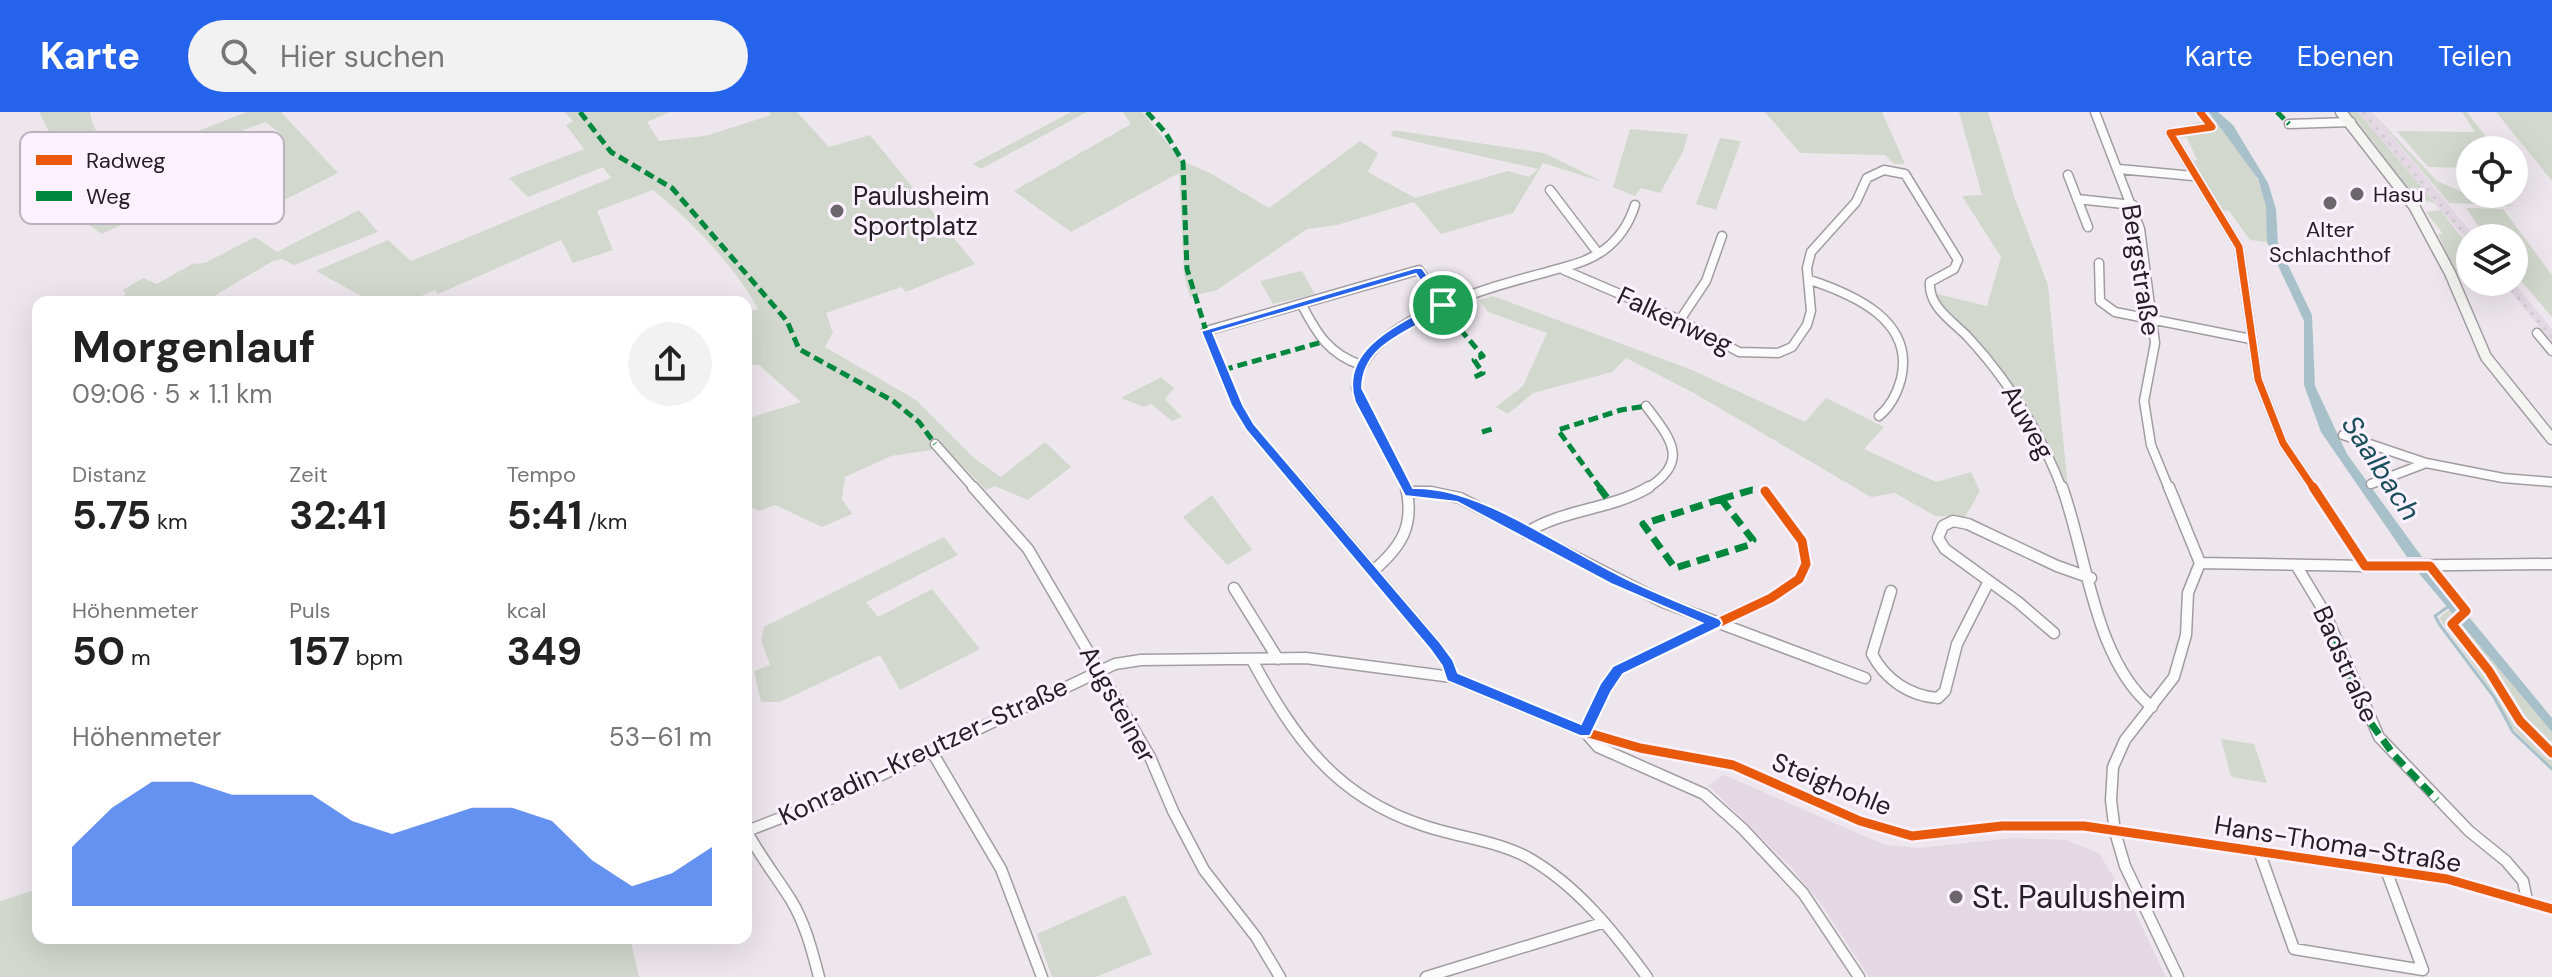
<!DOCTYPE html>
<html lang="de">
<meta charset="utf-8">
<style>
body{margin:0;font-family:"DM Sans",sans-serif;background:#f2f2f2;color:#222;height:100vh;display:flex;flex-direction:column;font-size:30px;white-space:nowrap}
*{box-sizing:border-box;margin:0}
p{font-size:26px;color:#767676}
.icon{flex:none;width:44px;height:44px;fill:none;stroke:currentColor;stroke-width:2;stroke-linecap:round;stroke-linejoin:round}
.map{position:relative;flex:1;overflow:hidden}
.panel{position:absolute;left:32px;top:184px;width:720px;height:648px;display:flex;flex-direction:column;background:#fff;border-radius:16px;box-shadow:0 8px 32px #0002}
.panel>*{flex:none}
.tools{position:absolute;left:2456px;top:24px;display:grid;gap:16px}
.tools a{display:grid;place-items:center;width:72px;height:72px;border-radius:50%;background:#fff;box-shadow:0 8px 32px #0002;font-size:40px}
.pin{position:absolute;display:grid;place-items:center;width:68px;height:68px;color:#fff;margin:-34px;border:4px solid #fff;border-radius:50%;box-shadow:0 2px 8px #0007}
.round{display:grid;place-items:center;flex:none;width:84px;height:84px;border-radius:42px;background:#f2f2f2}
.overview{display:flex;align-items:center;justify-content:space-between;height:136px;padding:0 40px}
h1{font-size:44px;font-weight:700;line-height:60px}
.metrics{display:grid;grid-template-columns:repeat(3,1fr);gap:12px;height:136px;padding:8px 40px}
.metrics div{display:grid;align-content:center}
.metrics b{font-size:40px;font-weight:700}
.metrics small{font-size:22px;font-weight:400}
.metrics p{font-size:22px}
.chart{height:224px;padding:16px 40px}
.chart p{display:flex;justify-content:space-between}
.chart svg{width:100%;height:144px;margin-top:8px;fill:#2563eb;opacity:.7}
header{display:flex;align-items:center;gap:48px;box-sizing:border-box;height:112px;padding:0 40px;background:#2563eb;color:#fff}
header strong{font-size:38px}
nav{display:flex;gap:44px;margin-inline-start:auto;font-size:28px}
.search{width:560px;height:72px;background:#f2f2f2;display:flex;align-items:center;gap:20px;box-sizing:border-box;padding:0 28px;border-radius:44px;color:#767676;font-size:30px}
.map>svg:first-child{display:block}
</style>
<header>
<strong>Karte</strong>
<div class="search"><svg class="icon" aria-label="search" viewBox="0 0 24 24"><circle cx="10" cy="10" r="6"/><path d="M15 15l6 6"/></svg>Hier suchen</div>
<nav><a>Karte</a><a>Ebenen</a><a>Teilen</a></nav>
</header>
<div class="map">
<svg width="2552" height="865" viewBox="0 0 2552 865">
<rect width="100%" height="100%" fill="#ede7ed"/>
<!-- built -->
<path fill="#e3d8e4" d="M2358,0H2372L2476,126H2470V130L2446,105Z
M2503,170H2513L2552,217V231Z
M1724,663L1885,733L1918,736L2013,726L2067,728L2099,741L2136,802L2166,865H1869L1821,792L1791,755L1708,673Z"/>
<!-- green -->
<path fill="#d3d8ce" d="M39,0H90C92,31 141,64 166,79L154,75L101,38L73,49L149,100L102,122L26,69L65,52Z
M247,0H281L338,61L269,96L228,72L230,67L253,55L246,49L284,25L266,10L191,37L182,25Z
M565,0H670L647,10L659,29L705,24L771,3L769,0H797L829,35L870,23L975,152L906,180L901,175L826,201L833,220L825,235L916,288L975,347L1001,365L1045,330L1071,355L1028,388L995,374L986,378L940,331L932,338L891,344L845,365L842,387L852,402L822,415L775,393L759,399L746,393V307L801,290L759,253L746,252V200L758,197C734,153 692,110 653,78L597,99L613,138L573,151L561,128L438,182L435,178L408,190H354L361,184L316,159L388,128L411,149L611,66L603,55L528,85L509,66L584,37L566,13L573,9Z
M1071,0H1087L981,57L973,52Z
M1123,0H1142L1182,49L1210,61L1269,96L1360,29L1378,41L1368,60L1415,86L1508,59L1529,65L1538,57L1391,24L1393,18L1544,41L1603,70L1543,51L1513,101L1441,122L1414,90L1337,113L1307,117L1217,178L1190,185L1184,162L1179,61L1071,120L1014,79L1131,12Z
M1765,0H1882L1905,52H1894L1885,43L1800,41Z
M1959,0H1988L2014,84L2048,173L2068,377L2062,376L2012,277L1929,180L1987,194L2001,145L1962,84L1982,83Z
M2197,0H2208C2231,25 2258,57 2266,92C2268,104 2267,118 2267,130L2250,128L2229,99L2220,98L2189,49L2197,48L2187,26L2177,25L2172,18L2204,8Z
M2346,0H2358L2435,91L2415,87L2374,31Z
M2372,0L2437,69L2467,82L2516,94L2449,91Z
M2462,0H2467L2496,38H2470V56L2428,55L2397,19L2475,20Z
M2496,0H2552V69Z
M1630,17L1688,22L1683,40L1660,81L1641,76L1635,84L1613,75Z
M1720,26L1741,29L1716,98L1696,92Z
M2466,96L2503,97L2552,163V205L2514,161V126H2486Z
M359,98L378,120L294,153L282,147L273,149L204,190L118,189L126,182L123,178L143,166L157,172L192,152L205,151L255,125L277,140Z
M2440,98L2470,135V164L2456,163L2438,122H2443L2426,100Z
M1302,159L1315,182L1273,192L1260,169Z
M1493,184L1692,258L1805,310L1826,286L1884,315L1864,337L1936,370L1971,360L1980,379L1965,405L1935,404L1895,381L1871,385L1692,280L1626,246L1612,260L1533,281L1508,302L1496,295L1523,274L1547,221L1488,200L1479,188Z
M1161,265L1174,276L1165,287L1182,305L1172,309L1151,292L1144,295L1121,286Z
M1212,383L1252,438L1227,453L1183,405Z
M944,425L958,443L866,490L878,505L932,477L980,537L900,578L880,543L780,590H761L754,559L770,553L761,528L764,515Z
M2450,497L2552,620V655L2516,620L2504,605L2496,585L2439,506Z
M2221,627L2254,632L2267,671L2231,665Z
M38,777V826H630L639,865H0V789Z
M1125,783L1152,842L1096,865H1052L1037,822Z"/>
<!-- water -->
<path fill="#a8c0c9" d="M2209,0H2218L2233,13L2268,71L2276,97L2278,132L2312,203L2315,274L2347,342L2422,445H2407L2321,320L2304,273V209L2267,130L2266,94L2258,67Z
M2417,459L2432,460L2552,606V620Z"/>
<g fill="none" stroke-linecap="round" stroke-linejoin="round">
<!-- stream -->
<path stroke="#a8c0c9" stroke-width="3" d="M2449,494L2435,504L2440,513L2494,585L2513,620L2552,657"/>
<!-- street-far1 casing -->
<g stroke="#a19ca1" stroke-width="11">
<path id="street-far1" d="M2095,0L2140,117L2155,231L2144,289L2151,333L2169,377
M2289,12L2351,10
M2170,21L2239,135L2258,267L2283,331L2314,377
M2119,57L2193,64
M2068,63L2088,115
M1550,78L1598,141
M2077,87L2133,93
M2099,151L2100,189L2115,200L2251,227
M1564,158L1680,208L1739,240L1778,241L1792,235L1807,213L1811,199L1807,156L1811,140L1856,90L1867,66L1884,58L1905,62L1958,148L1954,157L1930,170C1928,194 1951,208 1967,224C2009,269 2040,320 2062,377
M1810,168C1855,183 1915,209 1901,267C1897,282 1891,294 1879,304
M1302,193C1317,222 1329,242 1361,253
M1680,208L1706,169L1722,124
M2537,221L2552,239
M2343,323L2426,351
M935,332L975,377
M2371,372L2426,351L2503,366L2552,370
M1303,377L1250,315L1237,293L1206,219L1419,158L1443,193
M1407,377L1356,276C1361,207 1492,175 1547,160C1567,154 1586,151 1604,138C1620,126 1629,112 1635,93
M1646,377C1691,350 1671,327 1646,294"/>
</g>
<!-- street casing -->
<g stroke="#a19ca1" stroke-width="13">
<path id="street" d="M973,375L1028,437L1150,645L1173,699L1204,758L1256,825L1280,865
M1301,375L1435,533L1448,552L1452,565
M2062,375C2087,443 2094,548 2152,595
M2169,375L2200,451L2188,481L2186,523L2174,565L2125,628L2113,655L2111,688L2115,720L2125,754L2178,865
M2313,375L2365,454
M1765,379L1802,429L1806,452L1799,467L1771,486L1618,558L1605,576L1585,620L1640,636L1733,653L1860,709L1912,724L2002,714H2084L2447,767L2552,797
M1410,380H1431L1460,386L1663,490L1865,566
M1526,421C1562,397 1611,398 1649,375
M2200,451L2365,454L2552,452
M2296,453L2325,501L2379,625L2469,719L2506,749L2523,769L2527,788
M1373,459C1401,435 1415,414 1406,375
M1234,476L1278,547
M1891,479L1872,542C1885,567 1909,584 1938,586L1945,579L1957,532L1989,469
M2054,521L2018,490L1945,437L1938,426L1943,414L1953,409L1968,412L2057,454L2091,466
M1252,548C1294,625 1334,684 1422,713C1456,725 1494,728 1527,745C1577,773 1614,820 1647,865
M932,640L1001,757L1042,865
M746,718C759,743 776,764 791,788C805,811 812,838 819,865
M747,719L835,685L1115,552L1141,548L1306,546L1452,565L1585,620L1598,635L1704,682L1743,717L1803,781L1859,865
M2259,739L2294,837L2423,858L2386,758
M1426,865L1602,811"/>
</g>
<!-- secondary casing -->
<g stroke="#a19ca1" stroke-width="13">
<path id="secondary" d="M2341,0L2414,94L2450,161L2486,245L2552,327"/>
</g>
<!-- street-far1 -->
<use href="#street-far1" stroke="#fcfbfc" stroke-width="8"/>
<!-- street -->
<use href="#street" stroke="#fcfbfc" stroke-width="10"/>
<!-- secondary -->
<use href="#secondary" stroke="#f4f4f2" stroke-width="10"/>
<!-- rail -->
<path stroke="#cecdce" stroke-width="3" stroke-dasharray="3 7" stroke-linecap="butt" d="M2363,0L2470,128
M2505,170L2552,225"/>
<!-- quiet-far1 -->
<path stroke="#00873e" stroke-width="5" stroke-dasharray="10 5" stroke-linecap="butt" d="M580,0L611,40L672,76L787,209L799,237L893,289L919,310L935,332
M1147,0L1165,20L1183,50L1187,157L1206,219
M2277,0L2289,12
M1443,193L1447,202L1483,244L1474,248L1483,261L1471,267
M1223,258L1322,230
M1482,320L1495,316
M1601,377L1558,318L1621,298L1646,294"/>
<!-- quiet -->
<path stroke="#00873e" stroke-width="7" stroke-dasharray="13 7" stroke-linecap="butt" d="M1599,375L1610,390
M1721,387L1753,428L1749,433L1675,456L1643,412Z
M1721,387L1752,378L1765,379
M2325,501L2370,610L2394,643L2437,688"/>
<!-- cycleway-far1 casing -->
<g stroke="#fcf1fe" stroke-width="11">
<path id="cycleway-far1" d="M2200,0L2212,15L2170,21L2239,135L2258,267L2283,331L2314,377"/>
</g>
<!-- cycleway casing -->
<g stroke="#fcf1fe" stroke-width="14">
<path id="cycleway" d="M2313,375L2365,454H2430L2466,499L2452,512L2489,559L2520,609L2552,641
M1765,379L1802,429L1806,452L1799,467L1771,486L1618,558L1605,576L1585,620L1640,636L1733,653L1860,709L1912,724L2002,714H2084L2447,767L2552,797"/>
</g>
<!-- cycleway-far1 -->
<use href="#cycleway-far1" stroke="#e8590c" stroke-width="7"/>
<!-- cycleway -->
<use href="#cycleway" stroke="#e8590c" stroke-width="9"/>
</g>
<!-- route -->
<path fill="#2563eb" stroke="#fff" stroke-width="2" fill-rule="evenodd" d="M1415,156H1422L1448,193C1419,219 1363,227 1362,276L1413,376C1479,374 1559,434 1619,463C1652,480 1686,493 1720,507L1722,511L1720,515L1623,562L1611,580L1590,624H1580L1447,569L1442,554L1430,537L1246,318L1231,293L1201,219ZM1416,162L1436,192C1398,212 1338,238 1355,290L1405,384L1457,390L1611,472L1702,511L1613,554L1600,572L1581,612L1458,561L1453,548L1439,529L1254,312L1243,293L1213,221Z"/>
<!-- markers -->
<g fill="#6a666b" stroke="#fcf1fe" stroke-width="3">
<circle cx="2357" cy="82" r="8"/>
<circle cx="2330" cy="91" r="8"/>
<circle cx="837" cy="99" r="8"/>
<circle cx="1956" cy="785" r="8"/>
</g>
<g text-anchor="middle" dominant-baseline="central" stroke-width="6" stroke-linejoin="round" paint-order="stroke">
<!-- far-poi labels -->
<g font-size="22" fill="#242025" stroke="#fcf1fe" text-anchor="start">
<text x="2373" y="82">Hasu</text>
<text x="2330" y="117" text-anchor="middle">Alter<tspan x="2330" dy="25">Schlachthof</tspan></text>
</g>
<!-- poi labels -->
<g font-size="26" fill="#242025" stroke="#fcf1fe" text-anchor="start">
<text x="853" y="84">Paulusheim<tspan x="853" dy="30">Sportplatz</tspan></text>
</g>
<!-- street labels -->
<g font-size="26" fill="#242025" stroke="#fcf1fe">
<text transform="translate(2141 158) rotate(81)">Bergstraße</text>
<text transform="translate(1675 208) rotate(25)">Falkenweg</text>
<text transform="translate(2028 310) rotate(61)">Auweg</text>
<text transform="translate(2346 552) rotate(66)">Badstraße</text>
<text transform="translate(1118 592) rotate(61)">Augsteiner</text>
<text transform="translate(923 639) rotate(-25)">Konradin-Kreutzer-Straße</text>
<text transform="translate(1832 672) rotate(22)">Steighohle</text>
<text transform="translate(2338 732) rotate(9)">Hans-Thoma-Straße</text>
</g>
<!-- water labels -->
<g font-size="28" font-style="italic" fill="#1a4f5b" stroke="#fcf1fe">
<text transform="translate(2381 356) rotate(57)">Saalbach</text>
</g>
<!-- near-poi labels -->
<g font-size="32" fill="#242025" stroke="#fcf1fe" text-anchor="start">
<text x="1972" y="785">St. Paulusheim</text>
</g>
</g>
<!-- legend -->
<rect x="20" y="20" width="264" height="92" rx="12" fill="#fcf1fe" stroke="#bbb2bd" stroke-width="2"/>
<rect x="36" y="43" width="36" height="10" fill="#e8590c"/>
<rect x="36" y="79" width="36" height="10" fill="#00873e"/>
<g font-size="22" fill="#242025">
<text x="86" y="56">Radweg</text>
<text x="86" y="92">Weg</text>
</g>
</svg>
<div class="tools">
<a><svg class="icon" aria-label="locate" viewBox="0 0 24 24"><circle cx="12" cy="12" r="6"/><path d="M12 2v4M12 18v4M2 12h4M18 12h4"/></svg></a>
<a><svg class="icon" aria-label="layers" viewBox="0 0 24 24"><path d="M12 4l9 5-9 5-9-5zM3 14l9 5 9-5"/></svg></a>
</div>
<div class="pin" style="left:1443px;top:193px;background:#1e9e55"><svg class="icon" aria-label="arrive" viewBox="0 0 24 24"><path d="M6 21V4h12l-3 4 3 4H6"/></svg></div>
<section class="panel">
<div class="overview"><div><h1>Morgenlauf</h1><p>09:06 · 5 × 1.1 km</p></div><a class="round"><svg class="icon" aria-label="share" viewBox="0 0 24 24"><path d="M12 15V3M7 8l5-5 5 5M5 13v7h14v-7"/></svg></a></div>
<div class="metrics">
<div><p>Distanz</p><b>5.75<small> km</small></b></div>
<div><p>Zeit</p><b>32:41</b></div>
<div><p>Tempo</p><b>5:41<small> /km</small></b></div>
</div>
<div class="metrics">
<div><p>Höhenmeter</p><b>50<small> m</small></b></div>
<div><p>Puls</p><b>157<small> bpm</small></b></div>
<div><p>kcal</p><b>349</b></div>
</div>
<div class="chart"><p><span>Höhenmeter</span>53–61 m</p>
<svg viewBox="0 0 160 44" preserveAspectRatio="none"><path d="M0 44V26L10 14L20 6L30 6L40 10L50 10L60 10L70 18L80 22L90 18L100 14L110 14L120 18L130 30L140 38L150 34L160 26V44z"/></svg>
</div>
</section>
</div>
